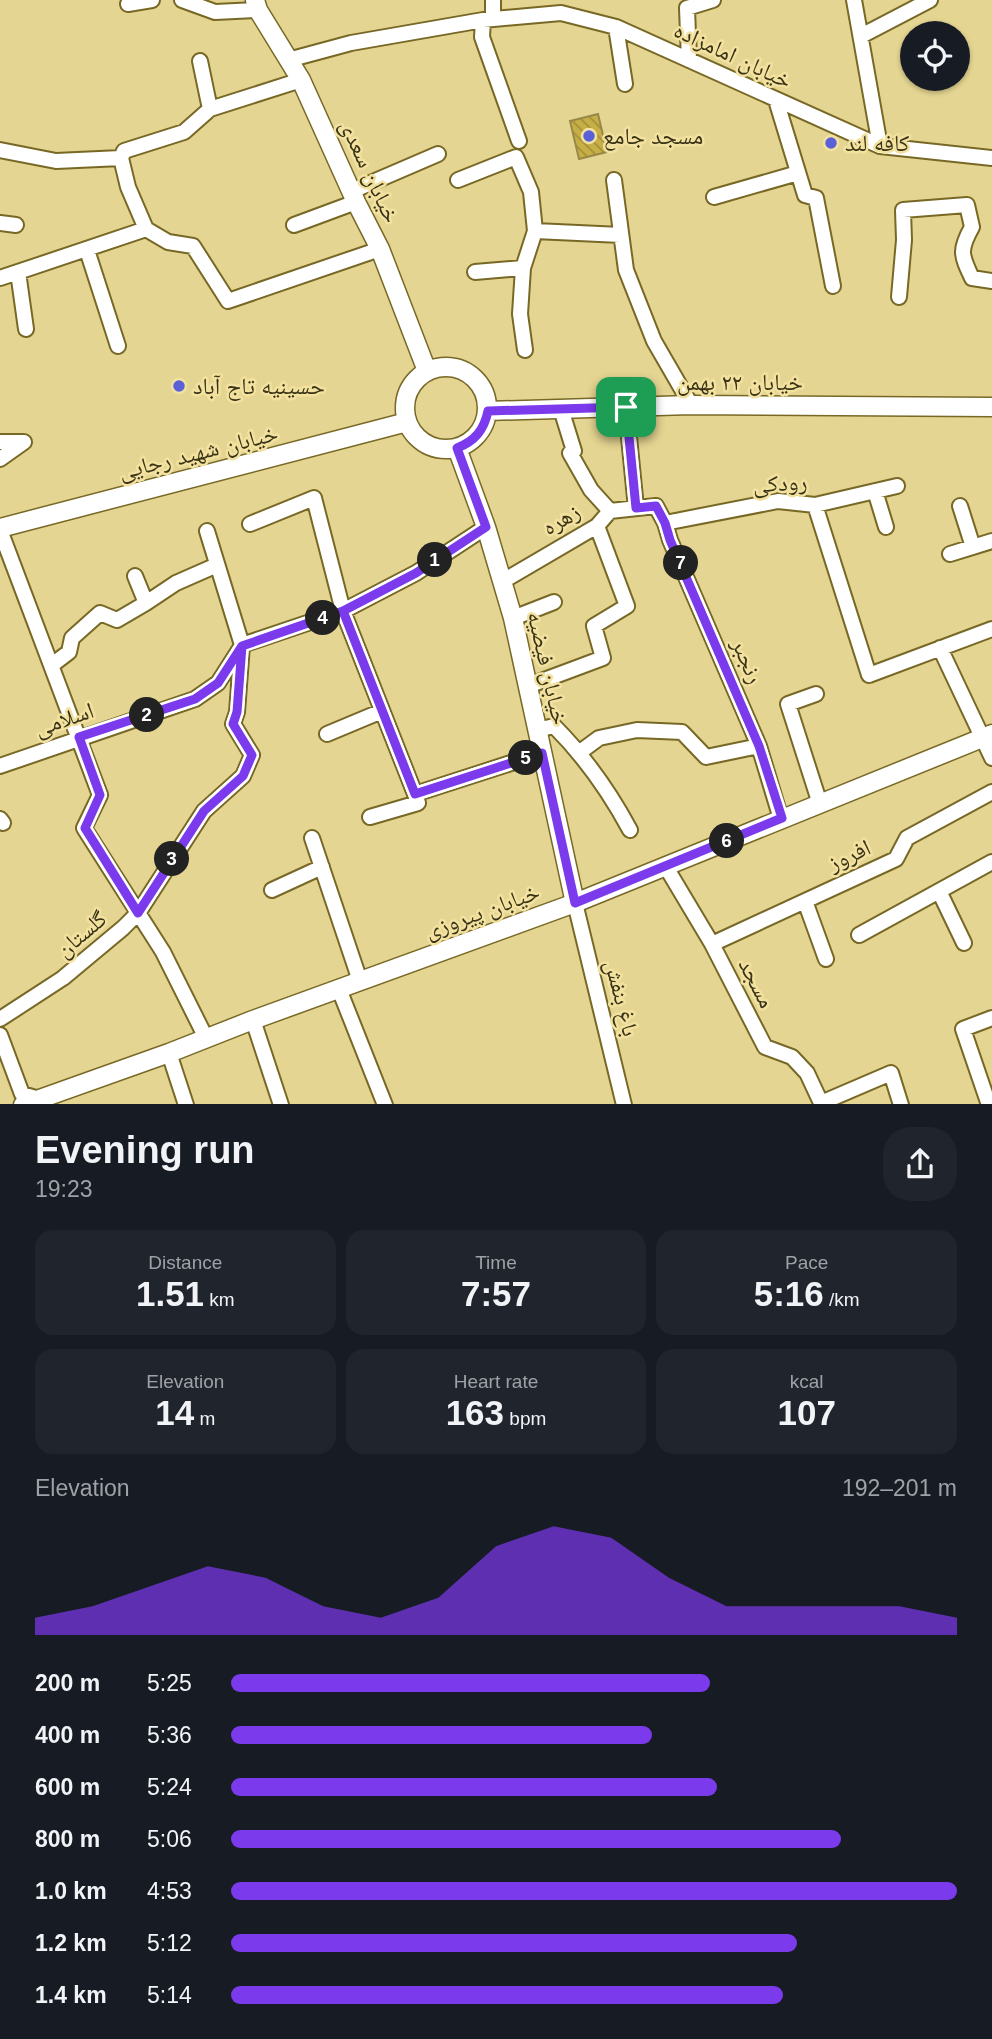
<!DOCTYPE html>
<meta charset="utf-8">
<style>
body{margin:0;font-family:Arial,"Noto Naskh Arabic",sans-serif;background:#20242c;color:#f1f3f6;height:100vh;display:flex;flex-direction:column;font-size:26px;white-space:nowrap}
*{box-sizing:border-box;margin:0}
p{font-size:23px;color:#9ea1a6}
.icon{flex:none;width:38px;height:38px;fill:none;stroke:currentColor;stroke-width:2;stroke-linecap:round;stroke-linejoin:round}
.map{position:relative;height:1104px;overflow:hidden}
.panel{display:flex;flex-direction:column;background:#171b24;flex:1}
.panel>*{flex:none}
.controls{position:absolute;left:900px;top:21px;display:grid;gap:14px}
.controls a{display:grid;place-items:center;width:70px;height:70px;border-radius:50%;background:#171b24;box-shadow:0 2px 5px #0004;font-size:35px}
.pin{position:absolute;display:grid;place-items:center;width:60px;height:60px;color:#fff;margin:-30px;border-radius:14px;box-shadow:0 4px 10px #0006}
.km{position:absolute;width:35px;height:35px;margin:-18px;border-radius:50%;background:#222;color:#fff;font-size:19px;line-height:35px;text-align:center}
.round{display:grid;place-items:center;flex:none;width:74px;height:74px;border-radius:28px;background:#20242c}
.head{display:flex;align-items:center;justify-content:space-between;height:119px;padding:0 35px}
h1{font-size:38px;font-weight:700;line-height:52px}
.stats{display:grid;grid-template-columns:repeat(3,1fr);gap:10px;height:119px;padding:7px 35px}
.stats div{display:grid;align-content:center;border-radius:18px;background:#20242c;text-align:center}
.stats b{font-size:35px;font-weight:700}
.stats small{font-size:19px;font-weight:400}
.stats p{font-size:19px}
.chart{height:196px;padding:14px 35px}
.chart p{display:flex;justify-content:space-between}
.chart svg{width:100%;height:126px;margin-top:7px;fill:#7c3aed;opacity:.7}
ul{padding:0 35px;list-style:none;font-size:23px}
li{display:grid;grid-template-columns:112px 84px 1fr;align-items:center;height:52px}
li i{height:18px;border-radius:9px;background:#7c3aed}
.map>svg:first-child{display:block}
</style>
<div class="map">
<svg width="992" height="1105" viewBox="0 0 992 1105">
<defs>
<pattern id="building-back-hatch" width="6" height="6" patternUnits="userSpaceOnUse" patternTransform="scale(1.75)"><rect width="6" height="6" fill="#c7af47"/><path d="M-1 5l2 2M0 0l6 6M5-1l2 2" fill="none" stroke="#a38f3a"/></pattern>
</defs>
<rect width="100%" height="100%" fill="#e5d592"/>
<!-- building -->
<path fill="url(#building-back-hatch)" stroke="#988948" stroke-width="2" d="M598,114L607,152L579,159L570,121Z"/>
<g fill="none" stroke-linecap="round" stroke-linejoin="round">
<!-- minor casing -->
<g stroke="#776825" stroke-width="18">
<path id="minor" d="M182,0L215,12L258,10
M854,0L880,146
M128,4L152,0
M493,19V0
M483,20L482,37L519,141
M616,27L625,84
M861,36L930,0
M288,60L351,43L483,20L561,13L616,27L880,146L992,158
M689,60L687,8L713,0
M200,61L210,109
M776,100L805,195L816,198L833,286
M0,150L56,161L121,158
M121,158L124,151L184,132L210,109L301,80
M121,158L128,187L146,229
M458,180L516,157L531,192L535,231
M614,180L626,270L654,341L691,405
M352,191L438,154
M714,197L798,173
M0,223L16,225
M294,225L356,202
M146,229L168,242L193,246L228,301L380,249
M87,250L118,346
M18,272L26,329
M475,272L523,268
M0,278L146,229
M899,297L904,240L903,210L967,205L972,227C959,250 961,255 972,278L992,281
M525,350L520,314L523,268L535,231L621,235
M626,407L636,508
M561,409L574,451L570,453L591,490L610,511
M0,442H24
M0,459L24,442
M875,491L886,527
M815,505L869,675L992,629
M960,506L973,547
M610,511L656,506L665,523L670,540L759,746L781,819
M665,523L778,501L815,505L897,486
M250,524L314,498L343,611L415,794
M0,530L100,795L84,828L163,952L206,1038
M950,554L992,541
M135,576L146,603L176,583L217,565
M503,581L597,526L610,511
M513,618L554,602
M242,645L343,611L416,573L486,527
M940,648L992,758
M52,665L69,652L72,638L100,613L117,620L146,603
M528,686L603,658L594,626L627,606L597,526
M816,694L788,704L820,804
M537,730L554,726C586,758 609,791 630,830
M327,734L382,711
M580,752L599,738L637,730L682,732L706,757L759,746
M0,766L195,699L218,683L241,647
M370,817L418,803L415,794L542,753
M0,819L3,823
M312,838L360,981
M666,867L712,944L765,1047L792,1057L807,1073L822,1105
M272,890L322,867
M939,891L964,943
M805,901L826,959
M575,903L624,1105
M859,935L992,862
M712,944L896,859L907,838L992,792
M339,989L385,1105
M0,1019L63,978L123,928L138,913L204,811L243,776L252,755L233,724L237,712L242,645L207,531
M253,1020L281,1105
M0,1035L22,1094L39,1099
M169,1053L186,1105
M821,1103L891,1073L901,1105
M989,1105L963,1029L992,1018"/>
</g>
<!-- major casing -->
<g stroke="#776825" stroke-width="21">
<path id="major" d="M255,0L258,10L301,80L356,202L380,249L427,371
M405 408a41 41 0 1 1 82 0a41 41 0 1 1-82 0Z
M487,411L691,405L992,407
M457,448L486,527L513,618L575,903
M0,528L407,422
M23,1105L169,1053L253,1020L575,903L992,734"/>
</g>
<!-- minor -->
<use href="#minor" stroke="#fff" stroke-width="14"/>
<!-- major -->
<use href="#major" stroke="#fff" stroke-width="18"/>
</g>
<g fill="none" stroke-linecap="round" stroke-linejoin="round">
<!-- route casing -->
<g stroke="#fff" stroke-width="14">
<path id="route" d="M626,407L488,411C484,430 475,441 457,448L486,527L416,573L343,611L242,646L218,683L195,699L79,737L100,795L85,828L138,913L204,811L243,776L252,755L233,724L237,712L242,646L343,611L415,794L542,753L575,903L782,818L759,746L670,540L665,523L656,506L636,508L626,407"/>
</g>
<!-- route -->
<use href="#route" stroke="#7c3aed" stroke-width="9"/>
</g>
<!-- markers -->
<g fill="#5a61d8" stroke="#f3e29f" stroke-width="2.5">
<circle cx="589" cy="136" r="7"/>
<circle cx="831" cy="143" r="7"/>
<circle cx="179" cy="386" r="7"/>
</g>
<g text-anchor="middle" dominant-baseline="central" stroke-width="5" stroke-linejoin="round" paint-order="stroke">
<!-- street labels -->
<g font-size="23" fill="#393317" stroke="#f3e29f">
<text transform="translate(733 55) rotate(25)">خیابان امامزاده</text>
<text transform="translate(370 171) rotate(65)">خیابان سعدی</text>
<text x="740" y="382">خیابان ۲۲ بهمن</text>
<text transform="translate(198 452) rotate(-14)">خیابان شهید رجایی</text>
<text transform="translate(780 483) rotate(-3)">رودکی</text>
<text transform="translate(561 519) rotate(-30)">زهره</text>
<text transform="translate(748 661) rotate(67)">رنجبر</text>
<text transform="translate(548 668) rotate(77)">خیابان فیضیه</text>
<text transform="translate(64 719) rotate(-19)">اسلامی</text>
<text transform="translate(849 855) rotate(-25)">افروز</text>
<text transform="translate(482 911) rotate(-20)">خیابان پیروزی</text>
<text transform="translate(81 934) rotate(-40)">گلستان</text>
<text transform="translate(757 983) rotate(63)">مسجد</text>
<text transform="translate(622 998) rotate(76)">باغ بنفش</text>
</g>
<!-- poi labels -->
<g font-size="23" fill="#393317" stroke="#f3e29f" text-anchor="start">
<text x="603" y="136">مسجد جامع</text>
<text x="845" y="143">كافه لند</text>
<text x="193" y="386">حسینیه تاج آباد</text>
</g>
</g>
</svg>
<div class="controls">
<a><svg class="icon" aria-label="locate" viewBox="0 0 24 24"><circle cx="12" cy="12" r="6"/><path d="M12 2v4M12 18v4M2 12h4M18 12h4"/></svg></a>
</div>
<div class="pin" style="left:626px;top:407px;background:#1e9e55"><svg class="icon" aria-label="arrive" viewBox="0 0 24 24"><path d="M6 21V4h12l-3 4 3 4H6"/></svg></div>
<b class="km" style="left:435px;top:560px">1</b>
<b class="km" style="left:147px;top:715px">2</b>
<b class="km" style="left:172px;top:859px">3</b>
<b class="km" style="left:323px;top:618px">4</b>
<b class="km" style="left:526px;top:758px">5</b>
<b class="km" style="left:727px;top:841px">6</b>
<b class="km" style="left:681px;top:563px">7</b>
</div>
<section class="panel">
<div class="head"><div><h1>Evening run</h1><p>19:23</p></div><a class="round"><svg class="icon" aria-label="share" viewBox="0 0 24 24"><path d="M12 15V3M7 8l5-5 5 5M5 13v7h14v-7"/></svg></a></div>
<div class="stats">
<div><p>Distance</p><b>1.51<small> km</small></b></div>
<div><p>Time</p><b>7:57</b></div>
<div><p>Pace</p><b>5:16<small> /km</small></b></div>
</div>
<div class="stats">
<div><p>Elevation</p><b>14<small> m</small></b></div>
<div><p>Heart rate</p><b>163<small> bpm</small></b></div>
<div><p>kcal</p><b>107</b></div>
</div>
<div class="chart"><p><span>Elevation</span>192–201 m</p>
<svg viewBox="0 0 160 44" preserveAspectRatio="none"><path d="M0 44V38L10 34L20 27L30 20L40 24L50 34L60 38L70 31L80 13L90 6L100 10L110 24L120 34L130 34L140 34L150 34L160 38V44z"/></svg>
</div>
<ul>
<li><b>200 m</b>5:25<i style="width:66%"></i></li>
<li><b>400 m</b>5:36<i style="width:58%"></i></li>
<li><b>600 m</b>5:24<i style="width:67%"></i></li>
<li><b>800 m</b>5:06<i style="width:84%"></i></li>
<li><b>1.0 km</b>4:53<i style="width:100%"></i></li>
<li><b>1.2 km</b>5:12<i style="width:78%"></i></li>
<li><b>1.4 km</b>5:14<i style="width:76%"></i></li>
</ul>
</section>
